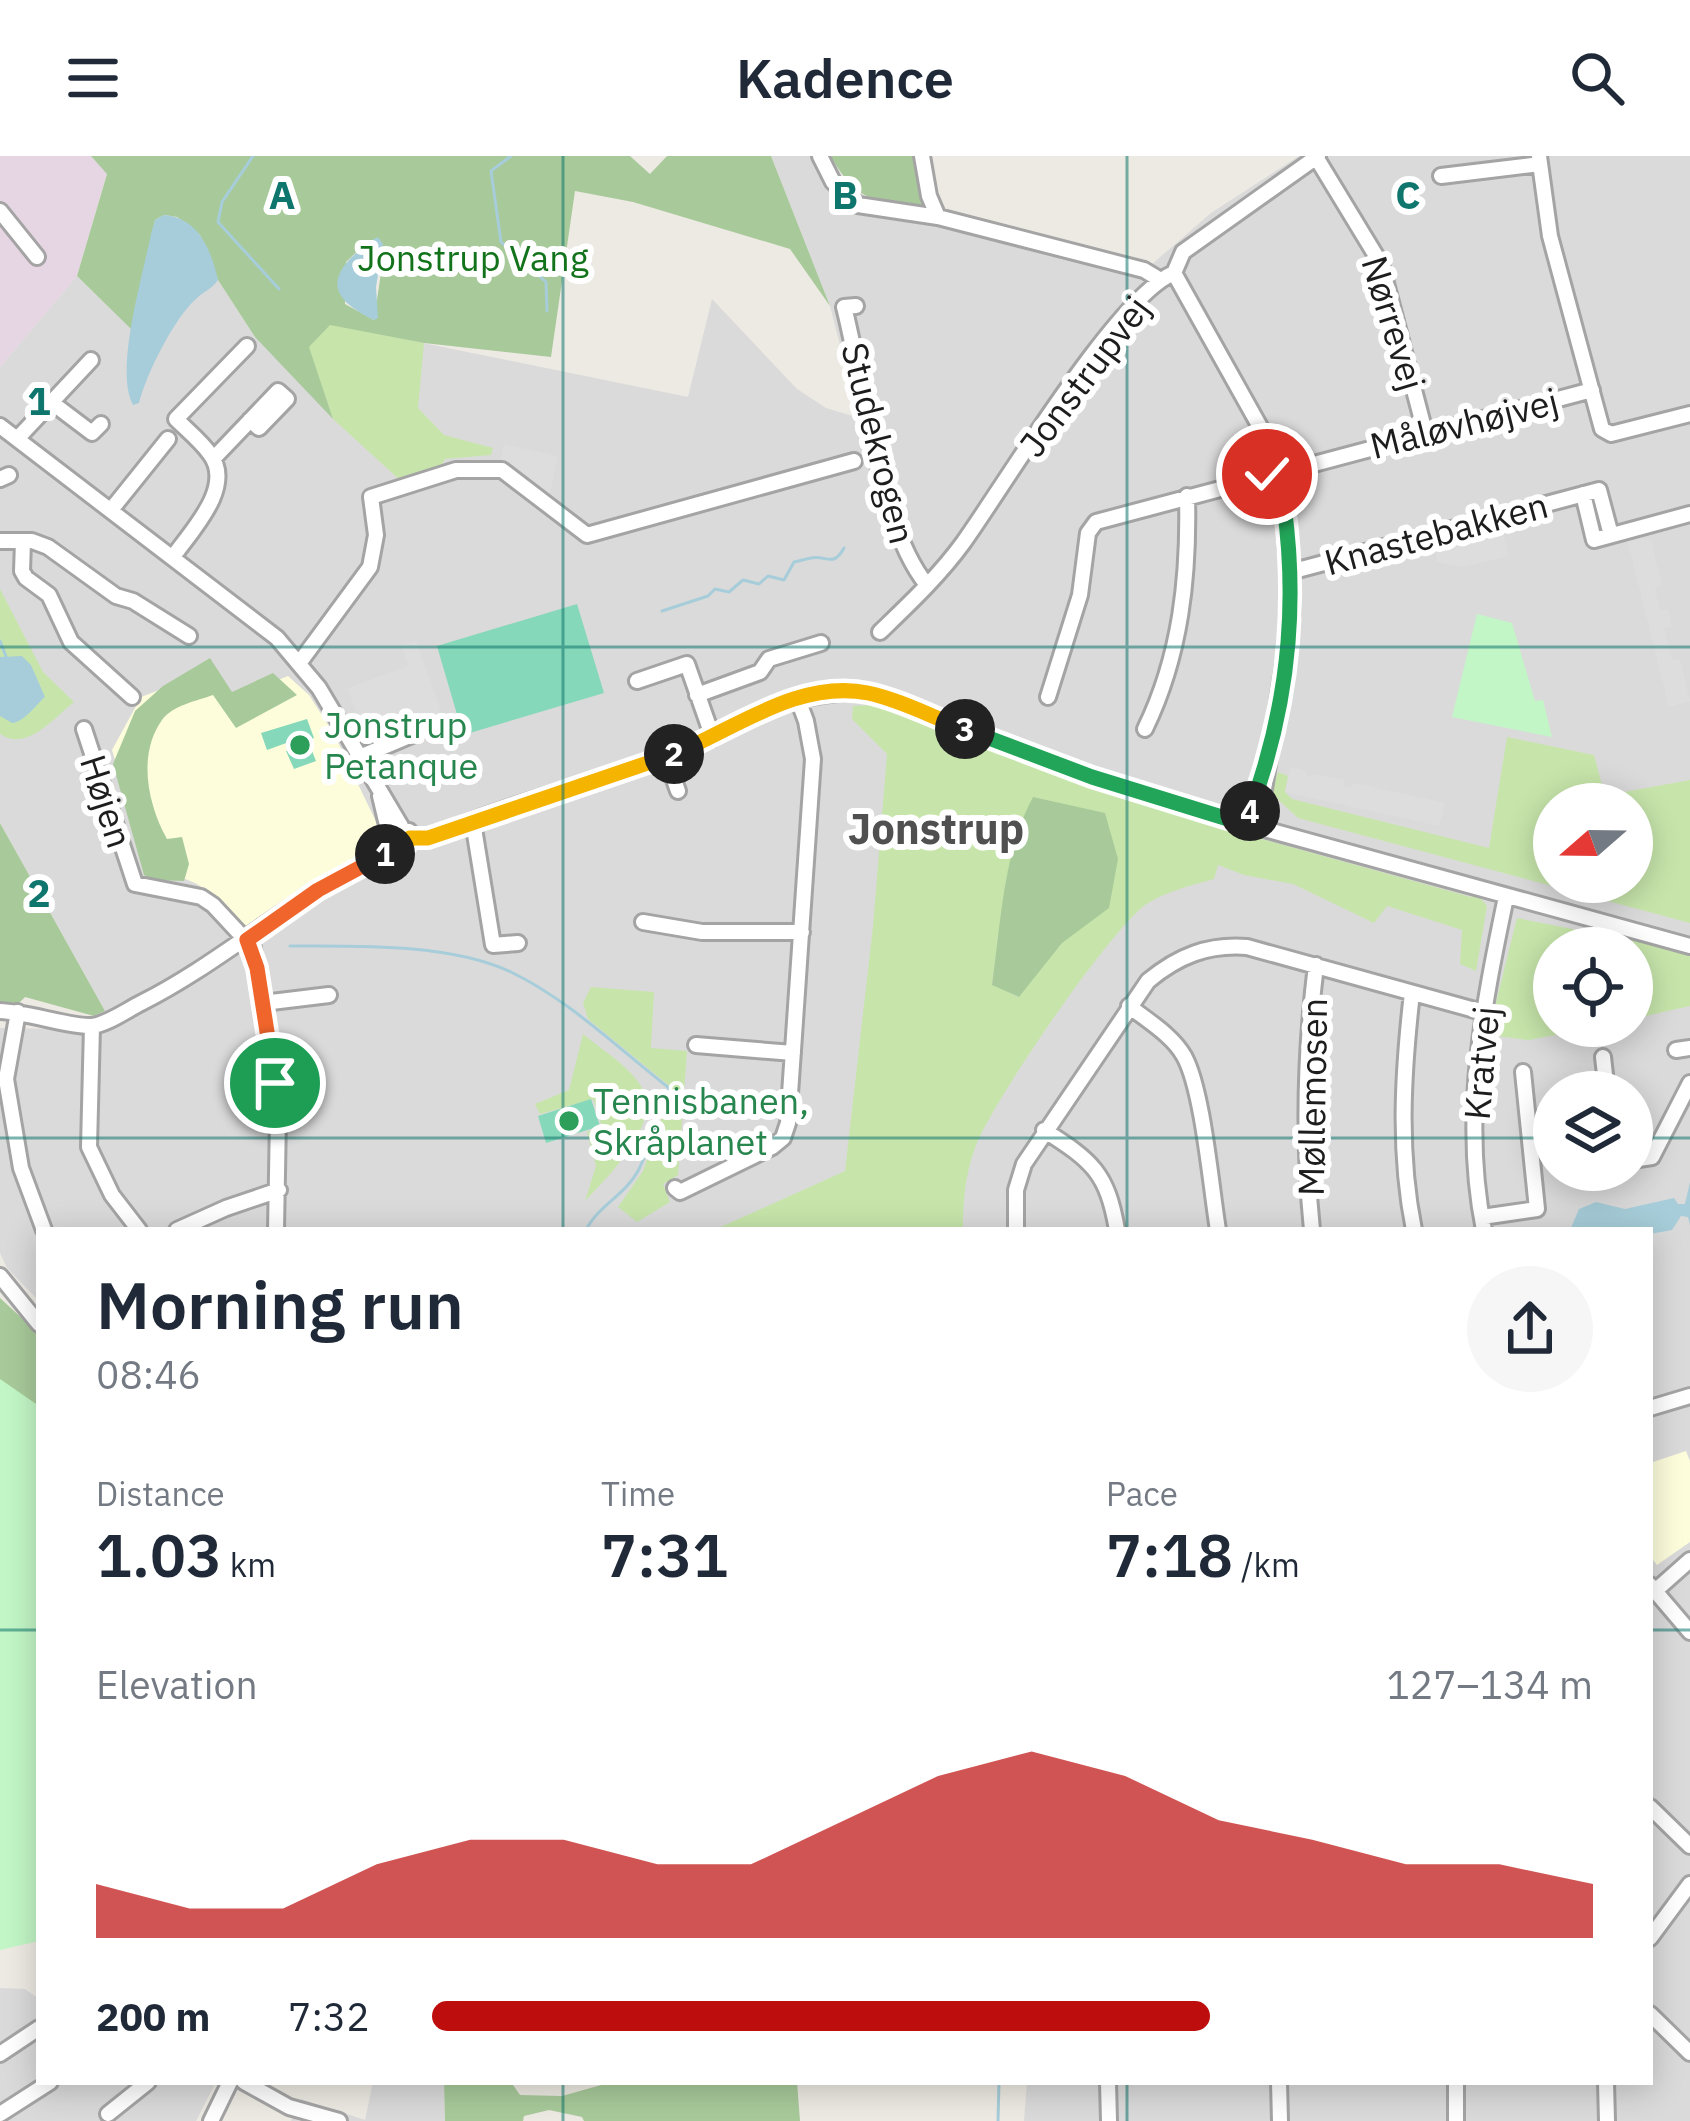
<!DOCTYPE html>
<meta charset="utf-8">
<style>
body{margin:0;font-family:"IBM Plex Sans",sans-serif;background:#f6f6f7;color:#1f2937;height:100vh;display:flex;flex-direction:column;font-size:45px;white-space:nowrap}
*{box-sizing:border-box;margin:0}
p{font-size:39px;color:#747a83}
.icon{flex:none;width:66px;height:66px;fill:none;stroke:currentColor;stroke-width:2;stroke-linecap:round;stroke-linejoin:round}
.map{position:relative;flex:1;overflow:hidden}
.drawer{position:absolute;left:36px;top:1071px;width:1617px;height:858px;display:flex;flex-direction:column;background:#fff;border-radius:0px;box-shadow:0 6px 30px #0003}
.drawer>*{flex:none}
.needle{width:78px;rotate:250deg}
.fabs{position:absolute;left:1533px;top:627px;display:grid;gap:24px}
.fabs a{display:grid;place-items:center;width:120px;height:120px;border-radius:50%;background:#fff;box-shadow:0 6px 30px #0003;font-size:60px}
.pin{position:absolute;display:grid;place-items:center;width:102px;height:102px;color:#fff;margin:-51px;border:6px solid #fff;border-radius:50%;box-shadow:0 3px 12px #0007}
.km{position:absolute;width:60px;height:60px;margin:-30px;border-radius:50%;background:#222;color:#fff;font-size:33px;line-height:60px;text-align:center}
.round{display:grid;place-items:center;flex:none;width:126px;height:126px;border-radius:63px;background:#f6f6f7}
.headline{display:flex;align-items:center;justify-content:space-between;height:204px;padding:0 60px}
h1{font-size:66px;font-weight:600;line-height:90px}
.figures{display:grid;grid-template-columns:repeat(3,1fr);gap:18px;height:204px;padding:12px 60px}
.figures div{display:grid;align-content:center}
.figures b{font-size:60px;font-weight:600}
.figures small{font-size:33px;font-weight:400}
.figures p{font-size:33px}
.chart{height:336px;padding:24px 60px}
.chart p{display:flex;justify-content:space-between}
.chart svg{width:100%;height:216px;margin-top:12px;fill:#bd0d0c;opacity:.7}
ul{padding:0 60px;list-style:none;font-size:39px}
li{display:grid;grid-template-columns:192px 144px 1fr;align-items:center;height:90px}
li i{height:30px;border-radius:15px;background:#bd0d0c}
header{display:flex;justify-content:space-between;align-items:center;height:156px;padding:0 60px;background:#fff;font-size:54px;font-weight:600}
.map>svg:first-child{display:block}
</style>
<header><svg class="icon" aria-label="menu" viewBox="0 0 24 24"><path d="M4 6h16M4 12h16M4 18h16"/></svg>Kadence<svg class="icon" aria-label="search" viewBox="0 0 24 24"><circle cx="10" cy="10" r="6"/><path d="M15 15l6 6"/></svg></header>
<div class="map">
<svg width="1690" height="1965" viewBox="0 0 1690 1965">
<rect width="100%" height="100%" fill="#edeae3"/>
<!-- residential -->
<path fill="#dbdada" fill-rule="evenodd" d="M771,0H830L847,28L878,48H923L943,58L1151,109L1211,57L1299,0H1690V1965H1024L1027,1926H1650V1074H39V1145L7,1112L0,1097V872L65,873L105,855L0,667V211L77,120L133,175L218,124L255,181L330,168L688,241L712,143L797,233L826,252L859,262L830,150ZM1554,648H1632V726H1554ZM1554,792H1632V870H1554ZM1554,936H1632V1014H1554Z
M0,1832L25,1833L39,1843V1926H216L196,1965H0Z
M373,1926H444L445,1965H291L301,1943L365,1964Z"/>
<!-- industrial -->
<path fill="#e6d5e3" d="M0,0H91L107,17L77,120L0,211Z"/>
<!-- education -->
<path fill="#fdfddc" d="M215,513L232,543L288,520L309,539L334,578L381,676L358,701L306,728L245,772L225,748L197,728L146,706L112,594L141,541Z
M1686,1295L1690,1305V1386L1657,1409L1650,1400V1307Z"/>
<!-- grass -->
<path fill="#c7e5ab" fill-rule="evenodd" d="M330,168L424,187L418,252L444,279L493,292L491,299L445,303L441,310L402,326L333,263L308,191Z
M0,433L43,516L74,546C53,563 26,596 0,578Z
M874,549L1024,607L1222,672L1471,741L1477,738L1487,750L1476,815L1460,808L1462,774L1387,750L1374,767L1293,728L1244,719L1218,709L1214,723C1190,730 1166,735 1145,749C1108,777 991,947 975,992C965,1019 963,1045 963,1074H714L845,1015L873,770L887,598L852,563L853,550ZM1023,660L1062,787L1018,841L992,828L1007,725Z
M1507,581L1594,599L1603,633L1613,638L1690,624V767L1298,662L1271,637L1278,616L1288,620L1285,636L1292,643L1489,692ZM1554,648H1632V726H1554Z
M1517,762L1690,796V850L1632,863V792H1554V870H1603L1529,884L1488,879Z
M591,831L654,836L651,892L687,895L678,1019L663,1028L670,1046L637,1066L618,1051L643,1015L672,932L588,863L583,847Z
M583,878C602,894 636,914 645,938C657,972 606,1023 585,1045L596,1010L587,976L602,970L593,943L540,958L535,948L569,934Z"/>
<!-- forest -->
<path fill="#a8ca9a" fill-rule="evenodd" d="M91,0H630L650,18L667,0H771L830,150L790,93L633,46L575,35L551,201L424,187L330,169L309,191L333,263L255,181L218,124L200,79L177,61L164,59L155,64L133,175L77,120L107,18ZM367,86L382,110L374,164L345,148L346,106Z
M830,0H914L923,48C873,48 857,44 830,0Z
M210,502L232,536L273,517L297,539L236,572L213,539C197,545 173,549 162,564C137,599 148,649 167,683L182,681L189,708L184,725L155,724L144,719L113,608L135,555L163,530Z
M1033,641L1105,657L1118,703L1109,752L1062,787L1019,841L992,829C1001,767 1003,697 1033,641Z
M0,667L105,855L94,860L25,841L17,849L0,846Z
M0,1142L39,1178V1255L0,1228Z
M444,1926H511L520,1939L562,1940L612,1926H797L800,1965H584L582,1961L549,1954L524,1960L523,1965H445Z"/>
<!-- park -->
<path fill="#c2f6c6" d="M1477,458L1512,467L1535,545L1543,544L1552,581L1452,561Z
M0,1223L39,1250V1785L0,1794Z"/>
<!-- pitch -->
<path fill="#85d8b9" d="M577,448L604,537L463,579L437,490Z
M307,563L314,582L308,585L316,605L294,613L286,595L291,593L289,586L267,594L261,577Z
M591,943L600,970L546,987L538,960Z"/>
<!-- parking -->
<path fill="#ddd" d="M504,288L558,300L550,337L500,307Z
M1501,368L1509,400L1463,411L1437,406L1436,385L1446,381L1449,389L1455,387L1453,381Z
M1633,381L1651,384L1662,429L1655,432L1660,454L1668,453L1672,470L1664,473L1672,504L1680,503L1690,545L1669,551L1627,383Z
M416,485L442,558L426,569H409L365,583L348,532L408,510L402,489Z
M1291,611L1306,615V620L1312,621L1314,618L1344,624V630L1352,631L1354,627L1445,647L1439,670L1285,636Z"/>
<!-- water -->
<path fill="#a6cdd9" d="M164,59C199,62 211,94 218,124C211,134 204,135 196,143C174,162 146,219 139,247L133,249C114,215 143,119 151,78L155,64Z
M378,81L383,88L376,131L378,162L374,164C342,148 321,130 354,99C363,91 367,86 378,81Z
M22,500L31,509L45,541C36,549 24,566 12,567L0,560V501Z
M1690,1026V1069L1688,1061L1681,1060L1672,1074L1650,1078V1074H1570L1579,1053L1596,1046L1625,1053L1674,1042L1678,1048H1685Z"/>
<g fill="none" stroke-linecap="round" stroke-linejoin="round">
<!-- stream -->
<path stroke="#a6cdd9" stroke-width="3" d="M253,0L222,46L218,66L279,133
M511,0L491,15L501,86L546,126L547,155
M662,455L708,440L715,433L729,436L743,424L759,428L768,420L784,424L794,406C800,405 805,403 811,402C827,399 833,412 844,392
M0,485L7,503
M290,790C357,790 450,787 511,816C569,844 619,893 669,932C656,959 651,990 638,1015C625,1039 597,1051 586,1074
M998,1965L999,1926"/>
<!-- minor casing -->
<g stroke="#a4a4a4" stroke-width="20">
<path id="minor" d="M820,0L833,26L858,49L938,61L1144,114L1159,123
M922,0L929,40L938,61
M1539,0L1550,80L1602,273L1611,278L1690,258
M1316,1L1381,108L1425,276
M1441,20L1540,8
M0,55L37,101
M1174,117L1264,278L1282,338L1292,457L1258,671
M856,150L844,151C864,228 879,371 927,429
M51,246L92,277L101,268
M0,270L277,482L319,532L401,670
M17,283L91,204
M214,302L278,235L287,243L259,272L250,264
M0,323L9,319
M1583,338L1594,384L1690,358
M111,354L168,283
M0,385H32L48,391L116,440L133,445L189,480
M23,385L22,415L26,422L49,439L71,486L132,541
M173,401C191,375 235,331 210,298C201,285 187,274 176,263L247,190
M1290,416L1599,334L1611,379
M880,476C909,448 939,420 963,387C1004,330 1118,139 1174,117L1183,96L1318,0
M300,506L370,411L376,379L371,341L456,314H502L587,379L854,305
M637,525L687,508L713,582
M697,539L760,516L769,503L821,487
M1048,541L1080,439L1088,377L1096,366L1592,234
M84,573L135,728L201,741L213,749L253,792L278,961L276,1074
M1145,573C1181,499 1189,420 1187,340
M362,600L419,576
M666,601L678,635
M380,640L390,682L396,689
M473,666L493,789L518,787
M1246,668L1260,626
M410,682H428C504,650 585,629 663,602C740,575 782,531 869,537L1092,621L1228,663L1690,790
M643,766L702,776H802
M1412,837C1403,916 1398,995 1414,1074
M263,847L329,839
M1129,850C1148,865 1172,879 1184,900C1203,934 1211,1032 1218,1074
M0,855C27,856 70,871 91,870C106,869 127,854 141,847C223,806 291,741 376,703C388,698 394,690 407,688L409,675
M18,856L6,923L21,1012L44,1074
M92,870L89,991L112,1039L139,1074
M696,889L793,897
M1676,894L1690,892
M1603,901L1607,936
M1044,974C1092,1005 1107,1016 1117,1074
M1632,1004L1652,1001L1690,927
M675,1032L680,1036L772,991L783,982L788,967L813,603L806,565L797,541
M1482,1061L1537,1053L1523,916
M177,1074L226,1052L279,1034
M1016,1074V1034L1024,1008L1148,825C1178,800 1208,788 1247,791L1482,856
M1312,1074C1303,984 1305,898 1316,809
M1484,1074C1461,961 1483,851 1506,741
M0,1120L39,1168
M1650,1252L1690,1240
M1650,1429L1690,1476
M1655,1435L1690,1404
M1650,1651L1690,1690
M1650,1782L1690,1728
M1650,1858L1690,1897
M0,1898L39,1872
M244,1926L289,1951L339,1965
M1108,1926L1109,1965
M1279,1926L1280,1965
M1456,1926V1965
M1606,1926L1607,1965
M0,1958L50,1926
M108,1958L148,1926
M211,1965L230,1926"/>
</g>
<!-- minor -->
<use href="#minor" stroke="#fff" stroke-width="14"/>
</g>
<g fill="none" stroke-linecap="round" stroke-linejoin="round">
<!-- split-1 casing -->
<g stroke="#fff" stroke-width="24">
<path id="split-1" d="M275,927L257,812L247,784L318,734L385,698"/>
</g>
<!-- split-2 casing -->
<g stroke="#fff" stroke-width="24">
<path id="split-2" d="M385,698L396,689L407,688L410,682H428L674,598"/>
</g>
<!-- split-3 casing -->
<g stroke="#fff" stroke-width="24">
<path id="split-3" d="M674,598C735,573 799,523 868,537C901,544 934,562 965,573"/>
</g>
<!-- split-4 casing -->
<g stroke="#fff" stroke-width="24">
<path id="split-4" d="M965,573L1092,621L1228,663L1246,668L1250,655"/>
</g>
<!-- split-5 casing -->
<g stroke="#fff" stroke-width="24">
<path id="split-5" d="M1250,655C1291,543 1301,432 1278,314L1267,318"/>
</g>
<!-- split-1 -->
<use href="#split-1" stroke="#f0652b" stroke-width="15"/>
<!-- split-2 -->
<use href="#split-2" stroke="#f5b400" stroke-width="15"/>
<!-- split-3 -->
<use href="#split-3" stroke="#f5b400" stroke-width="15"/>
<!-- split-4 -->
<use href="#split-4" stroke="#22a559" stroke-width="15"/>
<!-- split-5 -->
<use href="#split-5" stroke="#22a559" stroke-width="15"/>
</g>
<!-- grid -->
<path fill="none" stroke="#0f766e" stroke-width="3" stroke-opacity="0.55" d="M563,0V1074M1127,0V1074M0,491H1690M0,982H1554M1632,982H1690M0,1474H39M1650,1474H1690M563,1926V1965M1127,1926V1965"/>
<!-- markers -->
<g fill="#2e9e5b" stroke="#fff" stroke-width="4.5">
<circle cx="300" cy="589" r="12"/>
<circle cx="569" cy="965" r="12"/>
</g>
<g text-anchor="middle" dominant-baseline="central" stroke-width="12" stroke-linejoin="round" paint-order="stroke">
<!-- park labels -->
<g font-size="36" fill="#12731b" stroke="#fff">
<text x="473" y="101">Jonstrup Vang</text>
</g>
<!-- street labels -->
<g font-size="36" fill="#1d1d1d" stroke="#fff">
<text transform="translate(1394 167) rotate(73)">Nørrevej</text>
<text transform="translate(1084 220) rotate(-53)">Jonstrupvej</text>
<text transform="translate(1464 267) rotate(-14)">Måløvhøjvej</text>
<text transform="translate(879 287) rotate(76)">Studekrogen</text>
<text transform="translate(1436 377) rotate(-15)">Knastebakken</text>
<text transform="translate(107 645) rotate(72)">Højen</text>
<text transform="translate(1481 907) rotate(-85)">Kratvej</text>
<text transform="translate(1312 941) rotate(-89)">Møllemosen</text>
</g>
<!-- leisure labels -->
<g font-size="36" fill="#27864d" stroke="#fff" text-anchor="start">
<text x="324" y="568">Jonstrup<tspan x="324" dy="41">Petanque</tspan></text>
<text x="593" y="944">Tennisbanen,<tspan x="593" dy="41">Skråplanet</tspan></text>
</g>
<!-- quarter labels -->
<g font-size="42" font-weight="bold" fill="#505050" stroke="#fff">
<text x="936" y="672">Jonstrup</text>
</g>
</g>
<g font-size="39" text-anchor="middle" font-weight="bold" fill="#0f766e" stroke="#fff" stroke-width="12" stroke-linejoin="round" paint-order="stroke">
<text x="282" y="53">A</text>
<text x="845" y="53">B</text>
<text x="1408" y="53">C</text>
<text x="39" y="259">1</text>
<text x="39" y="751">2</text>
</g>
</svg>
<div class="fabs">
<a><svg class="needle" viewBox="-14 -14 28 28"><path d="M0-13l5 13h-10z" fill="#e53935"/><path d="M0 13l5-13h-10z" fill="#747a83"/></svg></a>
<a><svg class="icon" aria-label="locate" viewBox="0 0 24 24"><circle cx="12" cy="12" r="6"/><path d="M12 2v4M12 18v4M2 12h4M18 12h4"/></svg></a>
<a><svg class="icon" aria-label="layers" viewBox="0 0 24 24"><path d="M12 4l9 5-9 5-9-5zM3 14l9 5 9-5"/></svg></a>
</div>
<div class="pin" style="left:275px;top:927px;background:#1e9e55"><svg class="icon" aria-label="arrive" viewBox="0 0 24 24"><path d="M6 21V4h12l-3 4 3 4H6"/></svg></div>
<div class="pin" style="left:1267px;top:318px;background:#d93025"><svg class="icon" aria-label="check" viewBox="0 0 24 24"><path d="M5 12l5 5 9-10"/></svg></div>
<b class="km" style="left:385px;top:698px">1</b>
<b class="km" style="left:674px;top:598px">2</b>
<b class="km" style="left:965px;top:573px">3</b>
<b class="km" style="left:1250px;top:655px">4</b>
<section class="drawer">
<div class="headline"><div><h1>Morning run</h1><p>08:46</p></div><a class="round"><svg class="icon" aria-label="share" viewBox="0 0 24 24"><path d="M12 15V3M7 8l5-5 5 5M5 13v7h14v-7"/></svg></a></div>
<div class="figures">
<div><p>Distance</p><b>1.03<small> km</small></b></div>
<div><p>Time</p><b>7:31</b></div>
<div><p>Pace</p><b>7:18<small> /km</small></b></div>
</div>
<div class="chart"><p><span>Elevation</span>127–134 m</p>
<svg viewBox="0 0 160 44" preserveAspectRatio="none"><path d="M0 44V33L10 38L20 38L30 29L40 24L50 24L60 29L70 29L80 20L90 11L100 6L110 11L120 20L130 24L140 29L150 29L160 33V44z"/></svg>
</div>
<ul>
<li><b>200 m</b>7:32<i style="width:67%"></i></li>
</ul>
</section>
</div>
